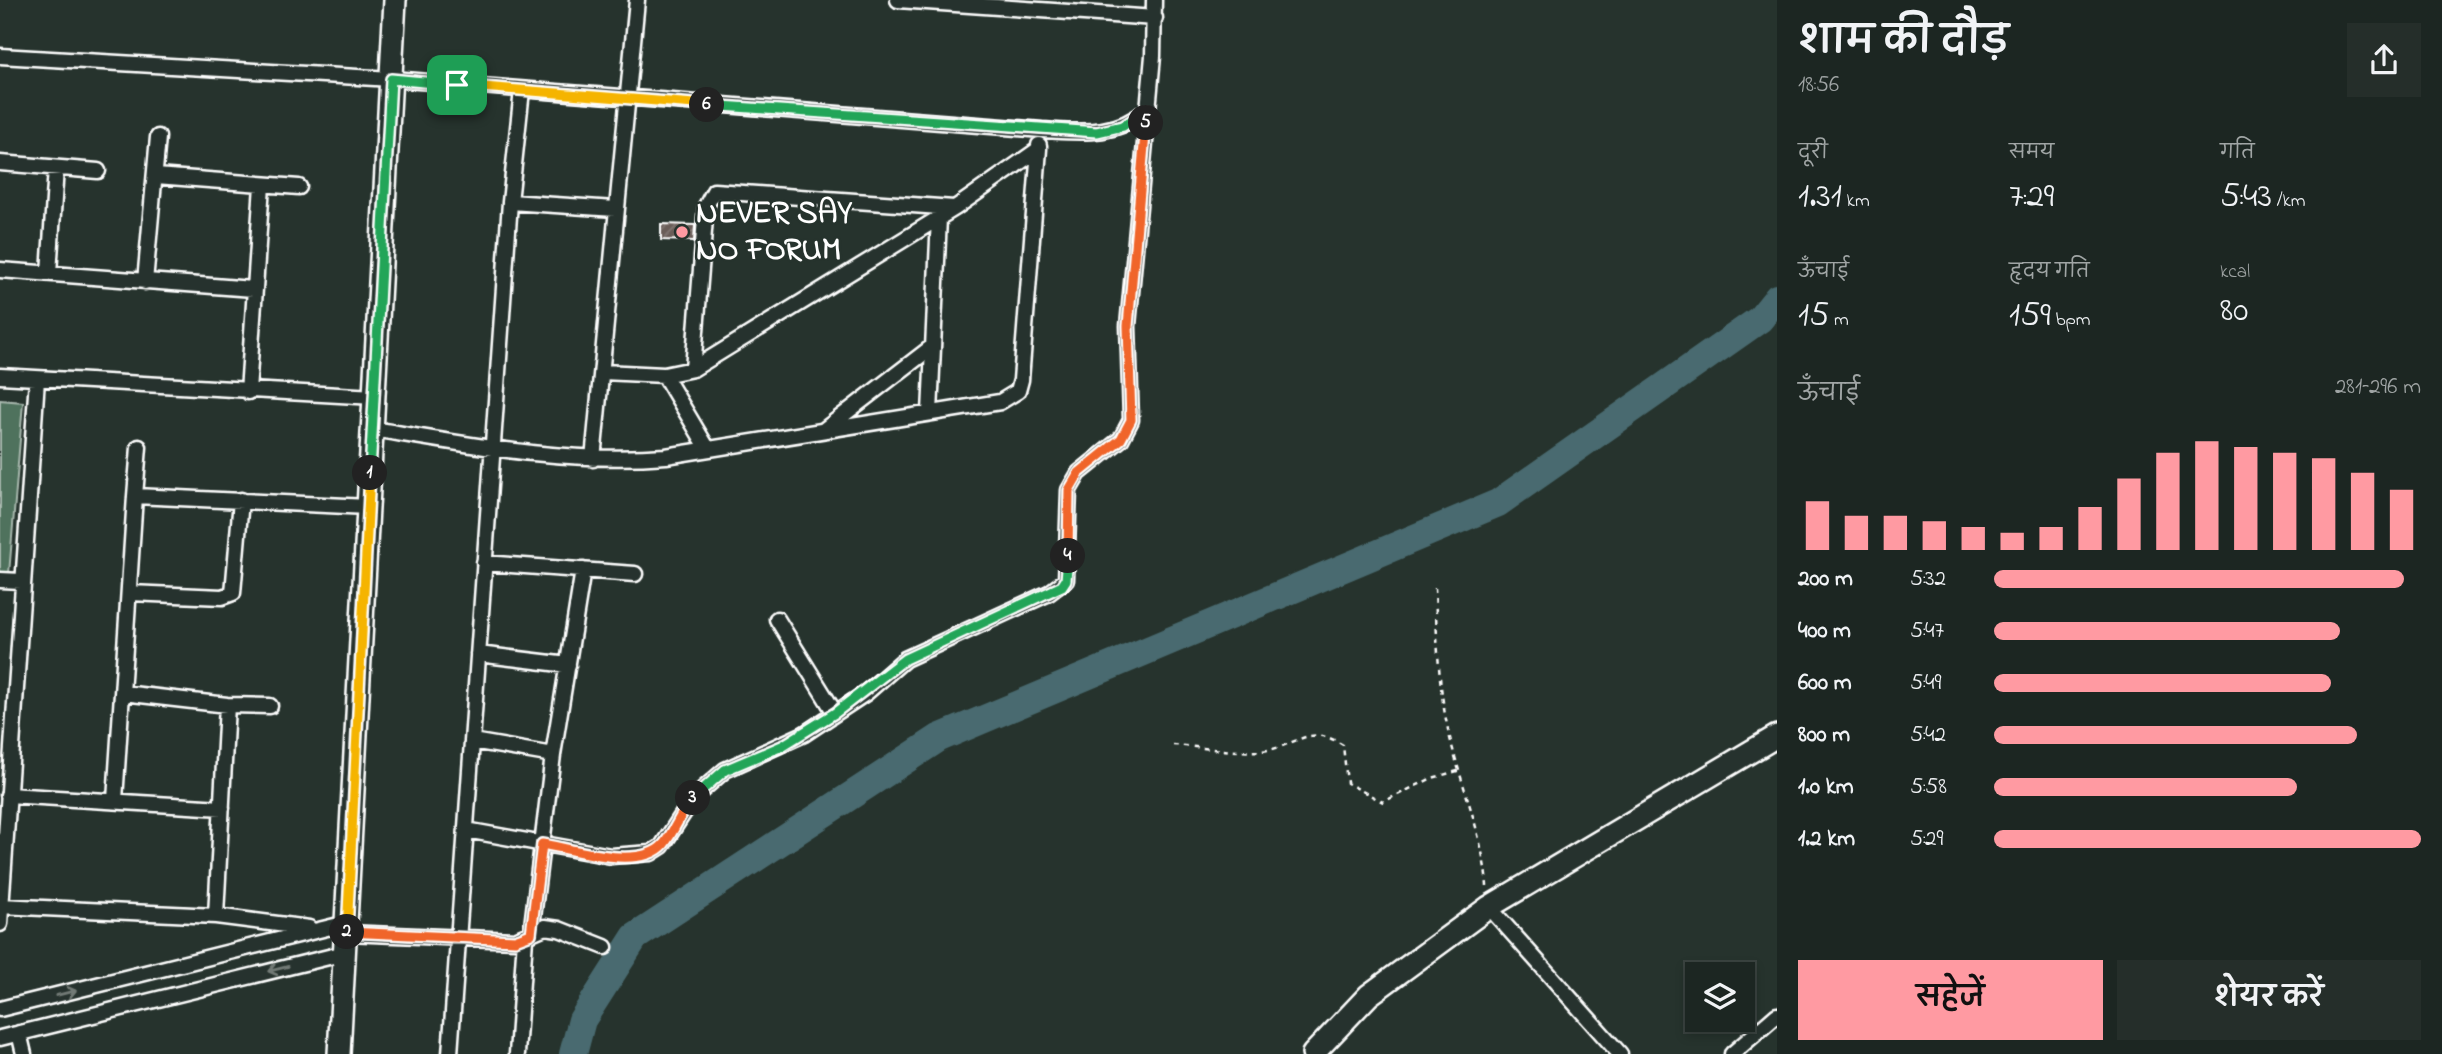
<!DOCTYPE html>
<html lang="hi">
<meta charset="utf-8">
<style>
body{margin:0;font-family:"Indie Flower","Playpen Sans Deva",sans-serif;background:#252e2a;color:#f1f3f6;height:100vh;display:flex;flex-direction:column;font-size:26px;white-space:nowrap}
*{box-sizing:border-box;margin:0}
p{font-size:23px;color:#a0a5a5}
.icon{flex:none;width:38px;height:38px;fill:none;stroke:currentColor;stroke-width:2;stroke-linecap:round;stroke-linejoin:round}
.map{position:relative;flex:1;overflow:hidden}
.panel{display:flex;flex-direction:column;background:#1c2622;width:665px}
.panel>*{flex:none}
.controls{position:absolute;left:1685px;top:962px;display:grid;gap:14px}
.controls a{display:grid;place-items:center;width:70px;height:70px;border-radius:0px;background:#1c2622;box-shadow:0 4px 10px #0003,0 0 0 2px #3a4340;font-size:35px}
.pin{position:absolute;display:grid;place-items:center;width:60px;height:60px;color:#fff;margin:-30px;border-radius:14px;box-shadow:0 4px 10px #0006}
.km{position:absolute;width:35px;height:35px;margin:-18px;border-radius:50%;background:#222;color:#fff;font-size:19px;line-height:35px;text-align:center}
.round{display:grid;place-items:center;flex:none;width:74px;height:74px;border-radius:0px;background:#252e2a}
.headline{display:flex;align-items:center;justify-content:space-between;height:119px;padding:0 21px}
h1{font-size:38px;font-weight:600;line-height:52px}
.metrics{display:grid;grid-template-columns:repeat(3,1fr);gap:10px;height:119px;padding:7px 21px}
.metrics div{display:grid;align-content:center}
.metrics b{font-size:35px;font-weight:600}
.metrics small{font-size:19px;font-weight:400}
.metrics p{font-size:19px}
.chart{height:196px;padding:14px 21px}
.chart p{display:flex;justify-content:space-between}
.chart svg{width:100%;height:126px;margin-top:7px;stroke:#ff9aa2;stroke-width:6}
.cta{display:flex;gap:14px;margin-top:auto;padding:14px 21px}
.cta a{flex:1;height:80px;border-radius:0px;background:#ff9aa2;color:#111;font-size:28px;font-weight:600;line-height:80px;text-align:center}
.cta a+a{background:#252e2a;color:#f1f3f6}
ul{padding:0 21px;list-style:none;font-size:23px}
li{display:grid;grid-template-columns:112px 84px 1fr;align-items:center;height:52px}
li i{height:18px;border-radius:9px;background:#ff9aa2}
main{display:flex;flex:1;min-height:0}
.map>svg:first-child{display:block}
</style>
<main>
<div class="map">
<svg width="1777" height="1054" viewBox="0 0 1777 1054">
<defs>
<pattern id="building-hatch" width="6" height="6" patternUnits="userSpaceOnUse" patternTransform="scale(1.75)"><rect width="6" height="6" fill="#6a5d58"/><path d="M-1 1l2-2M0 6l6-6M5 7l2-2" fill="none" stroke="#807571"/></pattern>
</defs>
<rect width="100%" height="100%" fill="#26332d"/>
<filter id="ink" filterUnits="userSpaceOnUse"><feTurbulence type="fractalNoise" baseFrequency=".0143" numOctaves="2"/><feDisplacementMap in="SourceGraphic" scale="14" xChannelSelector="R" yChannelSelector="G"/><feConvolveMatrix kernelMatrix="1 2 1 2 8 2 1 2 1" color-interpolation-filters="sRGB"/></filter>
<g filter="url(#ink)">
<!-- green -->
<path fill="#50725d" stroke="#a8b8ae" stroke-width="2" d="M0,400L23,402L9,574L0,573Z"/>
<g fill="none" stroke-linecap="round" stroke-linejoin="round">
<!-- river -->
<path stroke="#496b70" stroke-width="28" d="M573,1054L582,1020L635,937L939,738L1498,503L1760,319L1777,298"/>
</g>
<!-- building -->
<path fill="url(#building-hatch)" stroke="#fff" stroke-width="2" d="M661,224L695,225L694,241L661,240Z"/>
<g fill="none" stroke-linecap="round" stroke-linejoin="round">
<!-- street casing -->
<g stroke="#fff" stroke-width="19">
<path id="street" d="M898,0L1155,18
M0,56L392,79L1042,130C1081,132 1115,137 1147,110
M0,163L98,171
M156,176L299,187
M510,202L615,209
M0,270L253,289
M49,273L56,168
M145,282L158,137
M693,369L706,206L714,191L954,208
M603,372L664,375L693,369L955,208L1039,149V145
M664,375L708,449
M0,376L375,397
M248,392L262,185
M930,413L939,218
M373,429C470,445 567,464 666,456L1000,402L1018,391L1021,380L1039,149
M825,429L933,346
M593,459L637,0
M135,496L139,447
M484,563L635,574
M0,580L21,581
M130,593L222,597L233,593L241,500
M777,619L835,713
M478,654L568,665
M123,693L227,705L270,706
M472,741L553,755
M8,795L222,808
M115,800L135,496L368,507
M466,830L611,856L651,853L662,846L694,797L725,770L804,734L866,693L905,659L1049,593L1066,580L1069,490L1079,473L1121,439L1131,420L1128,326L1153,56L1154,0
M0,906L216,916L309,928
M1489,907L1620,1054
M216,916L227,705
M0,924L37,379
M347,933L515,940L545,927L559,929L605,947
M531,934L553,755L583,570
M0,1009L347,923
M19,1033L24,1054
M0,1038L345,953
M450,1054L510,202L522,90
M517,1054L525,938
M1732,1054L1777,1015"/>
</g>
<!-- secondary casing -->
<g stroke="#fff" stroke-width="26">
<path id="secondary" d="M339,1054L395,0
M1313,1054L1369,995L1489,907L1777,736"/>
</g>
<!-- path -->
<path stroke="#fff" stroke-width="2.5" stroke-dasharray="5 5" stroke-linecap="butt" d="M1435,588C1437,639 1438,692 1451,742C1463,790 1483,836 1487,886
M1173,745C1202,747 1233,753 1261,751C1296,748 1307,722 1343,745L1347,783L1383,802L1432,778L1461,770"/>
<!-- street -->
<use href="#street" stroke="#26332d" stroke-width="14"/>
<!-- secondary -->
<use href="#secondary" stroke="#26332d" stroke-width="21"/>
</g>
<!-- one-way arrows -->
<defs><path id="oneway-shaft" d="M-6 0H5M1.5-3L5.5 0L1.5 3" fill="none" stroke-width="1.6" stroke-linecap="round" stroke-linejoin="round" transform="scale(1.75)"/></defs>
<g stroke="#727a76">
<use href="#oneway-shaft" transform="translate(278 969) rotate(166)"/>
<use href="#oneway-shaft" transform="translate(66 993) rotate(-14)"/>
</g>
</g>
<g fill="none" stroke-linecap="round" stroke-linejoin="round" filter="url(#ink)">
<!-- split-1 casing -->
<g stroke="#fff" stroke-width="14">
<path id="split-1" d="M370,473L391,79L457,85"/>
</g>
<!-- split-2 casing -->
<g stroke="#fff" stroke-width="14">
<path id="split-2" d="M347,932L370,473"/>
</g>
<!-- split-3 casing -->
<g stroke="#fff" stroke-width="14">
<path id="split-3" d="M347,932L515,940L531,934L542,844C572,849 641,871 664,844C675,830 681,812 693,798"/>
</g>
<!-- split-4 casing -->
<g stroke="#fff" stroke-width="14">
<path id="split-4" d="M693,798L725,770L782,746L835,713L905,659L1062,586L1066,580L1068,556"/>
</g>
<!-- split-5 casing -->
<g stroke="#fff" stroke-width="14">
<path id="split-5" d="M1068,556L1069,490L1079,473L1121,439L1131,420L1128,326L1146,123"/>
</g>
<!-- split-6 casing -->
<g stroke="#fff" stroke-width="14">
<path id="split-6" d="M707,105L1097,132L1123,126L1147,110L1146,123"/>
</g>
<!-- split-7 casing -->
<g stroke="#fff" stroke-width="14">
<path id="split-7" d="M457,85L707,105"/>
</g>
<!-- split-1 -->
<use href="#split-1" stroke="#22a559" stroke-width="9"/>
<!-- split-2 -->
<use href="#split-2" stroke="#f5b400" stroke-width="9"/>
<!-- split-3 -->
<use href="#split-3" stroke="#f0652b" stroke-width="9"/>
<!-- split-4 -->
<use href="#split-4" stroke="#22a559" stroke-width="9"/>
<!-- split-5 -->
<use href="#split-5" stroke="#f0652b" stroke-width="9"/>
<!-- split-6 -->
<use href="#split-6" stroke="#22a559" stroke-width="9"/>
<!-- split-7 -->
<use href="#split-7" stroke="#f5b400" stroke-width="9"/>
</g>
<!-- markers -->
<circle fill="#ff9aa2" stroke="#26332d" stroke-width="2.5" cx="682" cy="232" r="7"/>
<g text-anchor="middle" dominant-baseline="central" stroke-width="5" stroke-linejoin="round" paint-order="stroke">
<!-- poi labels -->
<g font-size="32" font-weight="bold" fill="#fff" stroke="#26332d" text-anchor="start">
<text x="696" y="214">NEVER SAY<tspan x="696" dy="37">NO FORUM</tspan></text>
</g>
</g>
</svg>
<div class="controls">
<a><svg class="icon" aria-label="layers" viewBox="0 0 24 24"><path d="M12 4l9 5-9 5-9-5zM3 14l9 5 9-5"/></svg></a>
</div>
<div class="pin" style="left:457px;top:85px;background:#1e9e55"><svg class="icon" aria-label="arrive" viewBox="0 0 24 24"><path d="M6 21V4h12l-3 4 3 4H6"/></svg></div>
<b class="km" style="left:370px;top:473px">1</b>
<b class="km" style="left:347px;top:932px">2</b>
<b class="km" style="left:693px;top:798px">3</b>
<b class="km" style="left:1068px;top:556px">4</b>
<b class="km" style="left:1146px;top:123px">5</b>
<b class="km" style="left:707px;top:105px">6</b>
</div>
<section class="panel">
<div class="headline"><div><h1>शाम की दौड़</h1><p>18:56</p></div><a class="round"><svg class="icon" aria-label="share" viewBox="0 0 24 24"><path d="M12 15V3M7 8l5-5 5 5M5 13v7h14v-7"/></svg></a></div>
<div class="metrics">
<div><p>दूरी</p><b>1.31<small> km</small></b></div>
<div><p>समय</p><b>7:29</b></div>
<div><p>गति</p><b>5:43<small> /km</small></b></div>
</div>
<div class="metrics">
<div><p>ऊँचाई</p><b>15<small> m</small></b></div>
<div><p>हृदय गति</p><b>159<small> bpm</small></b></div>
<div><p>kcal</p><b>80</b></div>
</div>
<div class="chart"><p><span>ऊँचाई</span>281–296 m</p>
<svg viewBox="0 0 160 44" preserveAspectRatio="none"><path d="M5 44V27M15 44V32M25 44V32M35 44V34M45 44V36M55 44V38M65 44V36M75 44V29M85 44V19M95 44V10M105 44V6M115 44V8M125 44V10M135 44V12M145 44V17M155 44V23"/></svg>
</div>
<ul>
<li><b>200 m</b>5:32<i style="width:96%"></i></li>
<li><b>400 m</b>5:47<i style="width:81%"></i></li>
<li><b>600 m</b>5:49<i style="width:79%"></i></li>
<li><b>800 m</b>5:42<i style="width:85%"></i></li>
<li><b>1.0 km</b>5:58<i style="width:71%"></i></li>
<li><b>1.2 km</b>5:29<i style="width:100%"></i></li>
</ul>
<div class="cta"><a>सहेजें</a><a>शेयर करें</a></div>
</section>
</main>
